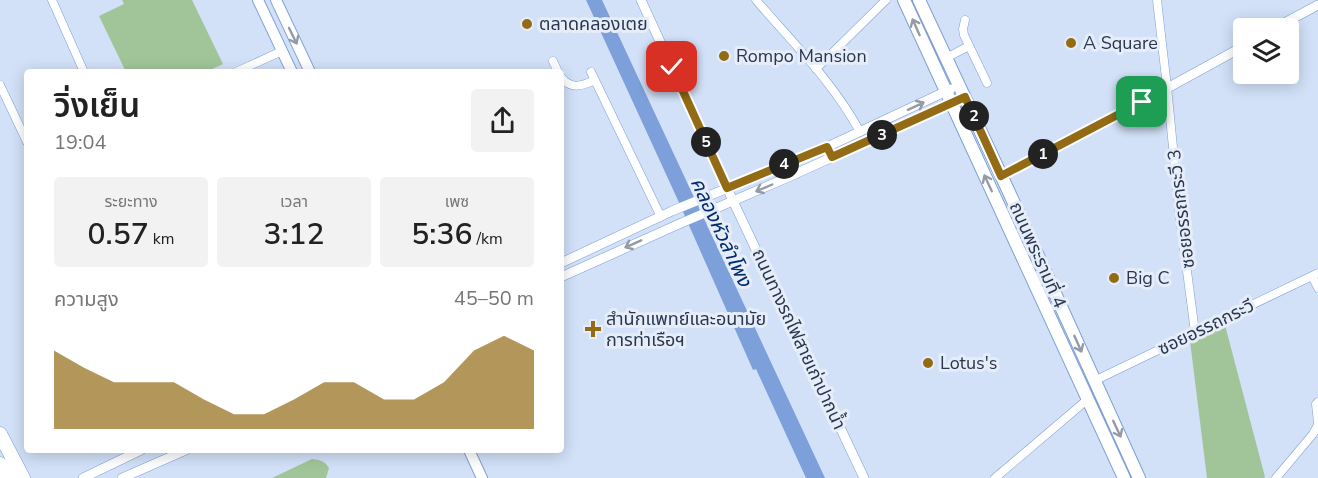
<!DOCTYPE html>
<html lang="th">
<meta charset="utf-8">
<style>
body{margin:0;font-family:"Nunito Sans","Noto Sans Thai",sans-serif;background:#f2f2f2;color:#222;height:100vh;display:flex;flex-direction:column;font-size:22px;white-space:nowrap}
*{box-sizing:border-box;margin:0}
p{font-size:20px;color:#767676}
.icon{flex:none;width:33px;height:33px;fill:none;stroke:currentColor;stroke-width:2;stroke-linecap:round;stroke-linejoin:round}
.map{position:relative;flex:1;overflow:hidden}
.details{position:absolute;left:24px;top:69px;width:540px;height:384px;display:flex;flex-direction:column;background:#fff;border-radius:6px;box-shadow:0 3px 15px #0003}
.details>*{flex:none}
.fabs{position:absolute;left:1233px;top:18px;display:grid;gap:12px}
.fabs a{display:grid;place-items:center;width:66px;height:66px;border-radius:6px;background:#fff;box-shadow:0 3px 15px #0003;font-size:30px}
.pin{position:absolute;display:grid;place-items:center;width:51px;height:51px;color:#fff;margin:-26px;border-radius:12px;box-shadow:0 3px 9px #0006}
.km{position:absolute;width:30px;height:30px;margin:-15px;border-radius:50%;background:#222;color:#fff;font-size:16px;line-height:30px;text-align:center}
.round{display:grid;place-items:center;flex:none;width:63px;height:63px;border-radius:6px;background:#f2f2f2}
.headline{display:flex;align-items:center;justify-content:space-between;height:102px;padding:0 30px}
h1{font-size:33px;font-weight:600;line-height:45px}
.figures{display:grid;grid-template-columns:repeat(3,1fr);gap:9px;height:102px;padding:6px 30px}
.figures div{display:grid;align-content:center;border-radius:6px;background:#f2f2f2;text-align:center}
.figures b{font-size:30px;font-weight:600}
.figures small{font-size:16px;font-weight:400}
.figures p{font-size:16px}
.chart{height:168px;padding:12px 30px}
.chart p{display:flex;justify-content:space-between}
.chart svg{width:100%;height:108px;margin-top:6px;fill:#946b15;opacity:.7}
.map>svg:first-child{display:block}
</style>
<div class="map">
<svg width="1318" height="478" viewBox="0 0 1318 478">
<rect width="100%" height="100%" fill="#d2e1f8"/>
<!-- green -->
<path fill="#a1c599" d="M122,0H192L223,64L206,72H126L99,16L124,4Z
M1225,325L1265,477L1264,478H1207L1190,341Z
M312,459C320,460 325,461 329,468L326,478H272Z"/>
<!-- water -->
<path fill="#7da0da" d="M586,0H602L825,478H806L756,369L753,370L676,196Z"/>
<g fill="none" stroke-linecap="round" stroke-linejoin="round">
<!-- minor casing -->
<g stroke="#7d9fd5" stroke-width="9">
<path id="minor" d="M52,0L84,72
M756,0C792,42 834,83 860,132
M1157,0L1167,87L1180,218L1195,332
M965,20L963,29L964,35L987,83
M946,58L969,46
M553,61L558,72
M816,69L886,0
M236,72L282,51
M591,72L661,217
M561,77C571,90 582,86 595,80
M0,85L27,142
M1312,276L1318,288
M1094,381L1318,273
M1318,402L1316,404L1318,423
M995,478L1088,399
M1276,478L1313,434L1318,425"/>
</g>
<!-- tertiary casing -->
<g stroke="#7d9fd5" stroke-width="10">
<path id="tertiary" d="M641,0L733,201L864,478
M1275,28L1318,5
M1001,176L1142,102L1244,46
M561,263L672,211L827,147L951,89
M561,277L679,224L784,179L965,97
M83,478L141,450
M122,478L186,450"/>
</g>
<!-- secondary casing -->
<g stroke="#7d9fd5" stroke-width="12">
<path id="secondary" d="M258,0L292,72
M276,0L310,72
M469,450L482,478"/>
</g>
<!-- primary casing -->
<g stroke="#7d9fd5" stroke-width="14">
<path id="primary" d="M904,0L1124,478
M919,0L1008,190L1139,478"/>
</g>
<!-- motorway casing -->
<g stroke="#7d9fd5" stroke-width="15">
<path id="motorway" d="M0,434L23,478
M0,464L8,478"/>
</g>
<!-- minor -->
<use href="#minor" stroke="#fff" stroke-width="8"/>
<!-- tertiary -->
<use href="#tertiary" stroke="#fff" stroke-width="9"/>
<!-- secondary -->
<use href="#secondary" stroke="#fff" stroke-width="10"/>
<!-- primary -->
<use href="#primary" stroke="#fff" stroke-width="12"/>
<!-- motorway -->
<use href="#motorway" stroke="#fff" stroke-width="14"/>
</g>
<!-- one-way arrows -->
<defs><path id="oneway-shaft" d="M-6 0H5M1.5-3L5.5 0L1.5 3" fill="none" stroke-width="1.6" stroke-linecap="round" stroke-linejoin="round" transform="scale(1.5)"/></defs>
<g stroke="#949ba6">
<use href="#oneway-shaft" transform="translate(916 27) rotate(-114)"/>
<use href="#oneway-shaft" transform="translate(293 36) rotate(64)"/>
<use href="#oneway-shaft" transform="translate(916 106) rotate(-25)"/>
<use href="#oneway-shaft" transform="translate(988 183) rotate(-115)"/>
<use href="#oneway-shaft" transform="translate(764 188) rotate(157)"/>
<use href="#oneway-shaft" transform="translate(633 244) rotate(156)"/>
<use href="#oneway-shaft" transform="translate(1078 344) rotate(66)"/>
<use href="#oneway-shaft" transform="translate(1117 429) rotate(65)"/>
</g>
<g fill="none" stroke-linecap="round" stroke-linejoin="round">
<!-- route casing -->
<g stroke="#fff" stroke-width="12">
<path id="route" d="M672,67L727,188L827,147L832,157L965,97L1001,176L1142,102"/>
</g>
<!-- route -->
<use href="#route" stroke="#946b15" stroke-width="8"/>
</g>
<!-- markers -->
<g fill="#946b15" stroke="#e6edf9" stroke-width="2">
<circle cx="527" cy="24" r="6"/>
<circle cx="1071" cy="43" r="6"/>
<circle cx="724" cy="56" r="6"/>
<circle cx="1114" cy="278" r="6"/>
<path d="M590 320h6v6h6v6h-6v6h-6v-6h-6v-6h6z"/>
<circle cx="928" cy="363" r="6"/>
</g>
<g text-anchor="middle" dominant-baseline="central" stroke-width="6" stroke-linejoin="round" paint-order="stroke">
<!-- poi labels -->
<g font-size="18" fill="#29374e" stroke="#e6edf9" text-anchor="start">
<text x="539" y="24">ตลาดคลองเตย</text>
<text x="1083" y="43">A Square</text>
<text x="736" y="56">Rompo Mansion</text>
<text x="1126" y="278">Big C</text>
<text x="606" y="319">สำนักแพทย์และอนามัย<tspan x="606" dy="21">การท่าเรือฯ</tspan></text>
<text x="940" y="363">Lotus's</text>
</g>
<!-- street labels -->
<g font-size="18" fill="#29374e" stroke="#e6edf9">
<text transform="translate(1181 209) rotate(-97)">ซอยอรรถกระวี 3</text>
<text transform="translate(1038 255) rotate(66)">ถนนพระรามที่ 4</text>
<text transform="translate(1206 327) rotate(-26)">ซอยอรรถกระวี</text>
<text transform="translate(799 339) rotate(65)">ถนนทางรถไฟสายเก่าปากน้ำ</text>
</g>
<!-- water labels -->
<g font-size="20" font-style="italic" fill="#022c6e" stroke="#e6edf9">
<text transform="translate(721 232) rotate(65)">คลองหัวลำโพง</text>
</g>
</g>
</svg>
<div class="fabs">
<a><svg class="icon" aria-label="layers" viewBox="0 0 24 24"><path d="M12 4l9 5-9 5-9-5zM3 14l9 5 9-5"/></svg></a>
</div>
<div class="pin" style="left:1142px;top:102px;background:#1e9e55"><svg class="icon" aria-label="arrive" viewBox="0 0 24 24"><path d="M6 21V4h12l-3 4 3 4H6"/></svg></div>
<div class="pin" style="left:672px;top:67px;background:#d93025"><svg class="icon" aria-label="check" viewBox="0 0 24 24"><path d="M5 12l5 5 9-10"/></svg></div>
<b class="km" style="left:1043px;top:154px">1</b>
<b class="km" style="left:974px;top:116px">2</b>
<b class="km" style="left:882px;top:135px">3</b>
<b class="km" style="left:784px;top:164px">4</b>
<b class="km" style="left:706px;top:142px">5</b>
<section class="details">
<div class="headline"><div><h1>วิ่งเย็น</h1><p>19:04</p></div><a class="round"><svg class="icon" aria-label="share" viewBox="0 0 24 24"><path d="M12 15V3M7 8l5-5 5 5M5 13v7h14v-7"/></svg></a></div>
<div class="figures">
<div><p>ระยะทาง</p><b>0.57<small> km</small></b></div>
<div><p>เวลา</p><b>3:12</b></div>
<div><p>เพซ</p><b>5:36<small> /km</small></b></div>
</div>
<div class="chart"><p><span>ความสูง</span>45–50 m</p>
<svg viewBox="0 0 160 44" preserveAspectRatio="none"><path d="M0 44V12L10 19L20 25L30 25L40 25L50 32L60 38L70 38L80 32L90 25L100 25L110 32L120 32L130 25L140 12L150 6L160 12V44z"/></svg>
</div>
</section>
</div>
